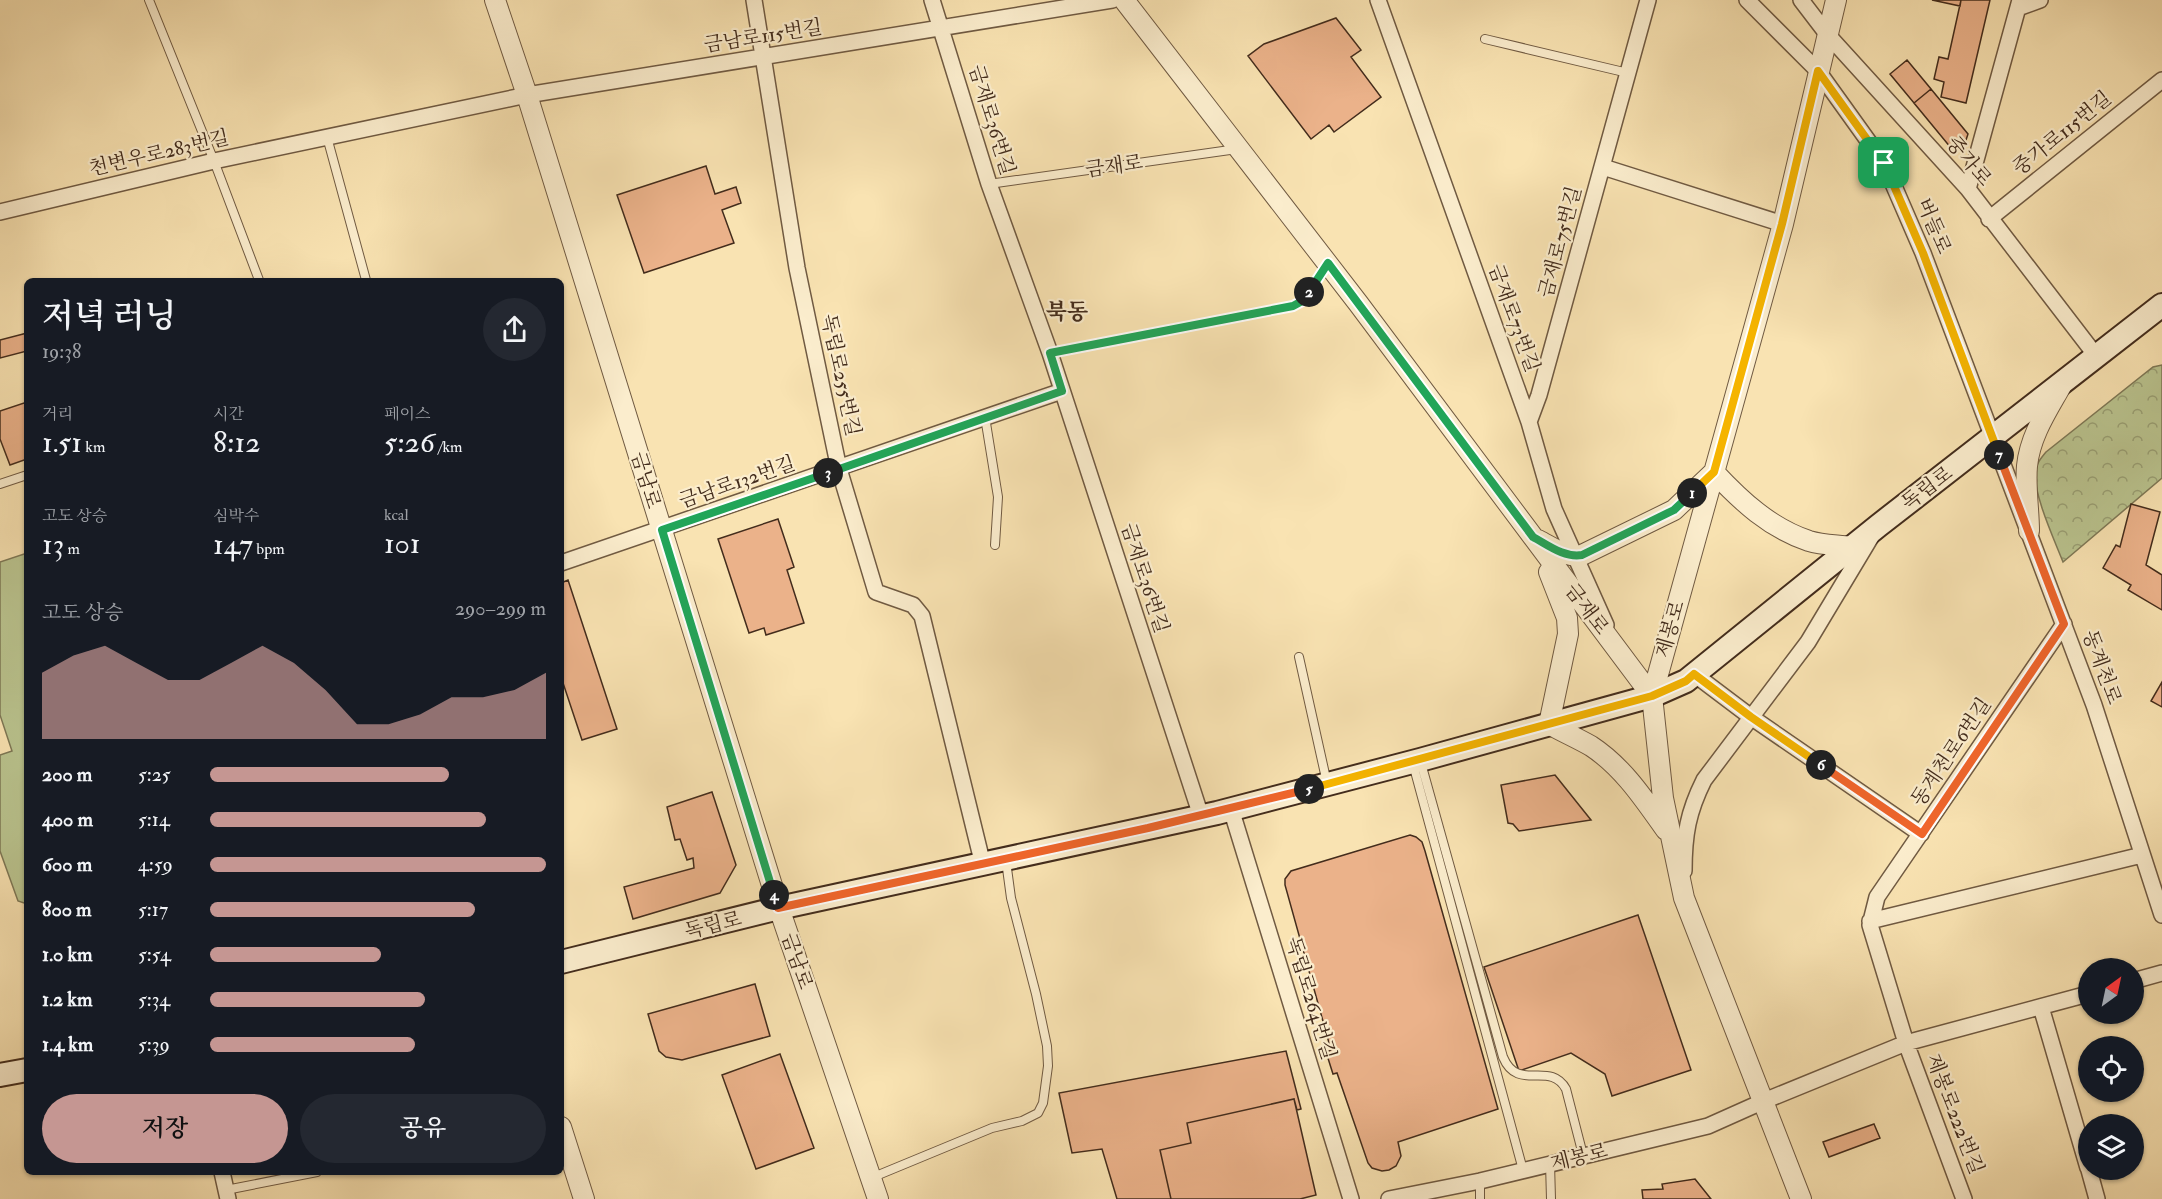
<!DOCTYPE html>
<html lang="ko">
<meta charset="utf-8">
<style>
body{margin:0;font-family:"IM FELL Double Pica","Noto Serif KR",serif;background:#242831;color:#f1f3f6;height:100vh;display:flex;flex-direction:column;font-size:22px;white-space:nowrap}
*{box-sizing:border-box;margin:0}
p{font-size:20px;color:#9ea1a6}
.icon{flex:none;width:33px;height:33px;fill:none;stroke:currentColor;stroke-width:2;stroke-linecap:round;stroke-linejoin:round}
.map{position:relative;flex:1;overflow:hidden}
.details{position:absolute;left:24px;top:278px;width:540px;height:897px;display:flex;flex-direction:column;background:#171b24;border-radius:9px;box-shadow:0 2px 4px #0004}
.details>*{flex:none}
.needle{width:39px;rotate:33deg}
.tools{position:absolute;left:2078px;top:958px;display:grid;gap:12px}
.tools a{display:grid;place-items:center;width:66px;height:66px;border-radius:50%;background:#171b24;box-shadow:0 2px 4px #0004;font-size:30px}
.pin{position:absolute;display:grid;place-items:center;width:51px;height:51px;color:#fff;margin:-26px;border-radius:12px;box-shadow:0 3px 9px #0006}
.km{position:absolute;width:30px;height:30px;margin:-15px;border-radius:50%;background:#222;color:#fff;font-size:16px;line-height:30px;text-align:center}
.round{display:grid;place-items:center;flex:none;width:63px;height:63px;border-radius:32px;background:#242831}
.overview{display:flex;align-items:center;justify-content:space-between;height:102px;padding:0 18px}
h1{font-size:33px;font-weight:600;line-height:45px}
.metrics{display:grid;grid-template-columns:repeat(3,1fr);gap:9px;height:102px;padding:6px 18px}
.metrics div{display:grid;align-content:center}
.metrics b{font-size:30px;font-weight:600}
.metrics small{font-size:16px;font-weight:400}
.metrics p{font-size:16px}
.chart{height:168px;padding:12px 18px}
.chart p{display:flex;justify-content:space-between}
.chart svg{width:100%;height:108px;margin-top:6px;fill:#c59692;opacity:.7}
.cta{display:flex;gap:12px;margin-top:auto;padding:12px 18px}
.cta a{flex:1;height:69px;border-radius:36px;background:#c59692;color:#111;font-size:24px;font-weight:600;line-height:69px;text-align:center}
.cta a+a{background:#242831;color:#f1f3f6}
ul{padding:0 18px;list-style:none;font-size:20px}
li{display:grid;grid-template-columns:96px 72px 1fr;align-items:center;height:45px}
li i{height:15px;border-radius:8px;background:#c59692}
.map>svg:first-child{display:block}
</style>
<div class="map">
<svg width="2162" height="1199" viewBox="0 0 2162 1199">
<defs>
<pattern id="forest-crowns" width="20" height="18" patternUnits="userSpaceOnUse" patternTransform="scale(1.5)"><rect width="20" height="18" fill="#bac48f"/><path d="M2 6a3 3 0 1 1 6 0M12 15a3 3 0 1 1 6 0" fill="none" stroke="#999f74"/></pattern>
</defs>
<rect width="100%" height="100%" fill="#f9e3b2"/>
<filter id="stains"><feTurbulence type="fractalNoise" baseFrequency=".00333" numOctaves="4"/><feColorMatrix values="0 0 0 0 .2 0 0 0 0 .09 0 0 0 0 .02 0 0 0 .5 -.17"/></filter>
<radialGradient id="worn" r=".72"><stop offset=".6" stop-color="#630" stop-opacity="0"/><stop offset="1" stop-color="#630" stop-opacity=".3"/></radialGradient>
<!-- forest -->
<path fill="url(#forest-crowns)" stroke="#7e7856" stroke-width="1.5" d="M2162,365V478L2063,562C2054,539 2034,496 2035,472C2036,464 2041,458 2046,452L2153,367Z"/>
<!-- pitch -->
<path fill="#bac48f" stroke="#7e7856" stroke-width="1.5" d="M27,553V904L18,901L0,851V755L12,751L0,715V562Z"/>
<!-- building -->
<path fill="#ebb28a" stroke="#432c1c" stroke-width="1.5" d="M1932,0H1961L1960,6Z
M1961,0H1990L1966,103L1941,97L1944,82L1934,79L1939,57L1948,59Z
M1336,18L1361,50L1351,57L1381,97L1334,132L1329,125L1311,139L1248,56L1264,44Z
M1907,60L1931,89L1914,103L1890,74Z
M1931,89L1968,134L1964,146L1951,148L1914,103Z
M706,166L715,194L736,187L741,203L722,210L734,243L644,273L617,195Z
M27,333V351L0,358V340Z
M27,402V459L10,465L0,439V411Z
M2131,504L2160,512L2146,565L2162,575V610L2128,590L2131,585L2103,568L2116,545L2120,547Z
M778,519L794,567L787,570L804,623L766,635L764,628L749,633L718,539Z
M568,580L617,729L582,740L561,677V583Z
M2162,682V707L2151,701Z
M1555,775L1591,820L1519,831L1513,824L1508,823L1501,785Z
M712,792L736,865L720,893L633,919L624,887L694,868L693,858L687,860L680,839L675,840L667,807Z
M1410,835L1416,837L1422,842L1425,851L1498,1109L1398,1142L1401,1156L1396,1166L1389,1170L1382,1171L1372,1168L1368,1163L1337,1073L1333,1074L1326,1052L1331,1050L1285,885V879L1291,871Z
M1638,915L1691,1070L1612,1096L1605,1074L1571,1053L1519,1071L1484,967Z
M755,984L770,1036L682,1060L666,1057L659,1051L648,1014Z
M1286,1051L1301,1109L1297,1110L1294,1099L1187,1123L1191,1143L1160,1150L1171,1199H1117L1102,1149L1072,1153L1059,1093Z
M780,1054L814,1148L756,1169L722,1075Z
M1294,1099L1316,1195L1300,1199H1171L1160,1150L1191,1143L1187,1123Z
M1874,1124L1880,1138L1829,1157L1823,1142Z
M1695,1179L1711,1199H1643L1642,1190L1663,1189L1662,1184Z"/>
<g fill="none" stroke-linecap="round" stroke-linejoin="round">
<!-- service casing -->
<g stroke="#705a42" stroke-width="10">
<path id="service" d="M149,0L214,161L259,280
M1485,39L1628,73
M327,137L366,280
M989,184L1237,149
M1050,353L1293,306L1304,300L1327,264
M985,417L998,497L995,545
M0,484L27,475
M1299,657L1327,783
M1421,763L1503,1057C1518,1093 1550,1060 1566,1089L1583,1155
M1413,764L1523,1170
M1550,1163L1551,1199
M871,1178L992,1128L1022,1121L1038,1113L1043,1103L1048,1066L1047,1046L1036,994L1011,898L1006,861
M1480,1181V1199
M226,1190L317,1172"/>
</g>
<!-- minor casing -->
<g stroke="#705a42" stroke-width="18">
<path id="minor" d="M754,0L797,268L839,469L876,592L913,605L922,616L983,865
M932,0L989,184L1050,353L1201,816
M1378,0L1529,422L1554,509L1606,625
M1747,0L1818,71L1884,163L1923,253L2094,705L2162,915
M1801,0L1827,34L1968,189L2097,357
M2018,8L2040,0
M1603,167L1783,224
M1968,189L2020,0
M0,212L214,161L527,95L1112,0
M1989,219L2162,80
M1529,422L1539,395L1648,0
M561,563L1062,391
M1694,674L1751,717L1921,834
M1231,809L1351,1199
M1684,871C1684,835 1688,812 1704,780L1808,642L1871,537
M1870,921L2142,855
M2133,981L2162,973
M2041,1007L2088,1168
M2089,1170L2097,1199
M222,1172L228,1199
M1389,1199L1480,1181L1708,1126L1764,1101L1906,1043L2088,994
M1964,1199L1906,1043L1870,925L1877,897L2064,624"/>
</g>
<!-- tertiary casing -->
<g stroke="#705a42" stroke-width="22">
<path id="tertiary" d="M495,0L527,95L779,908L878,1199
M1124,0L1358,303L1652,696
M2029,531C2029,510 2025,487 2027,466C2030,436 2047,411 2061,386
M1538,540C1552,547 1566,558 1582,555L1674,510L1714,472C1741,501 1770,528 1809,541C1822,545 1837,545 1851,547
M1549,572L1567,618L1568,634L1549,724C1563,732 1577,738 1591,746C1623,767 1644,799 1666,830
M561,1127L584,1199
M1801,1199L1684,898L1663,798L1652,696L1783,224L1836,0"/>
</g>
<!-- secondary casing -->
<g stroke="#432c1c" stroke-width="26">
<path id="secondary" d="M561,962L779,908L1217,813L1420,760L1652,696L1686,681L1878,526L2162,305
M0,1075L27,1070"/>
</g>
<!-- service -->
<use href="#service" stroke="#fbedcd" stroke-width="8"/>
<!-- minor -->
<use href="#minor" stroke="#fbedcd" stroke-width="15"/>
<!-- tertiary -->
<use href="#tertiary" stroke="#fbedcd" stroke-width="20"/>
<!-- secondary -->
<use href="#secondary" stroke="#fbedcd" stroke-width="22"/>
</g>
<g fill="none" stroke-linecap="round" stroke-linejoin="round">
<!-- split-1 casing -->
<g stroke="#fff" stroke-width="12">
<path id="split-1" d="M1692,493L1714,472L1782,224L1818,71L1884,163"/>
</g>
<!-- split-2 casing -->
<g stroke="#fff" stroke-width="12">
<path id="split-2" d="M1309,292L1328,263L1533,537C1548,545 1564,558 1582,555L1674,510L1692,493"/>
</g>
<!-- split-3 casing -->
<g stroke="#fff" stroke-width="12">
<path id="split-3" d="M828,473L1062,391L1050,353L1293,306L1304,300L1309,292"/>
</g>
<!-- split-4 casing -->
<g stroke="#fff" stroke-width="12">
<path id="split-4" d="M774,895L662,530L828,473"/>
</g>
<!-- split-5 casing -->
<g stroke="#fff" stroke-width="12">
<path id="split-5" d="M774,895L778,908L1148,828L1309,789"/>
</g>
<!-- split-6 casing -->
<g stroke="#fff" stroke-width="12">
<path id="split-6" d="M1309,789L1652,696L1686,681L1694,674L1751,717L1821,765"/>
</g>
<!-- split-7 casing -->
<g stroke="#fff" stroke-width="12">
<path id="split-7" d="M1821,765L1922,834L2064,624L1999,455"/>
</g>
<!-- split-8 casing -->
<g stroke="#fff" stroke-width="12">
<path id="split-8" d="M1884,163L1923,253L1999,455"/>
</g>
<!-- split-1 -->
<use href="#split-1" stroke="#f5b400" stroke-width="8"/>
<!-- split-2 -->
<use href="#split-2" stroke="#22a559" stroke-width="8"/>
<!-- split-3 -->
<use href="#split-3" stroke="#22a559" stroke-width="8"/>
<!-- split-4 -->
<use href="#split-4" stroke="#22a559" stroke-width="8"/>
<!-- split-5 -->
<use href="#split-5" stroke="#f0652b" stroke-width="8"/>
<!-- split-6 -->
<use href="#split-6" stroke="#f5b400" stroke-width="8"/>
<!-- split-7 -->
<use href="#split-7" stroke="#f0652b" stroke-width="8"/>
<!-- split-8 -->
<use href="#split-8" stroke="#f5b400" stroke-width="8"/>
</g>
<g text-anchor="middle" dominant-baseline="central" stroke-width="4.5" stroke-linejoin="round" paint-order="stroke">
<!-- street labels -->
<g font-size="20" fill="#432c1c" stroke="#fbedcd">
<text transform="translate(763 36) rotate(-9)">금남로115번길</text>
<text transform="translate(992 120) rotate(73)">금재로36번길</text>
<text transform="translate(2062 133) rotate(-39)">중가로115번길</text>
<text transform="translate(159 153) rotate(-13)">천변우로283번길</text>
<text transform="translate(1969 161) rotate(50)">중가로</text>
<text transform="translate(1114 166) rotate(-8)">금재로</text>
<text transform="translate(1934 226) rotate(67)">버들로</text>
<text transform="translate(1560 242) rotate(-75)">금재로75번길</text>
<text transform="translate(1514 318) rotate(70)">금재로73번길</text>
<text transform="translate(841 375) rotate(78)">독립로255번길</text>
<text transform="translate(646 480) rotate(73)">금남로</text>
<text transform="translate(737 482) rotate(-19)">금남로132번길</text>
<text transform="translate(1927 488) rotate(-37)">독립로</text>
<text transform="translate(1145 578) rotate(72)">금재로36번길</text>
<text transform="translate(1587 609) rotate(53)">금재로</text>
<text transform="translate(1670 629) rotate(-74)">제봉로</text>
<text transform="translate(2102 667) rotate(70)">동계천로</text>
<text transform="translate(1951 752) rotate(-56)">동계천로6번길</text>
<text transform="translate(713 925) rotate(-14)">독립로</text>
<text transform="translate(797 961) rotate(71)">금남로</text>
<text transform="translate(1311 998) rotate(73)">독립로264번길</text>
<text transform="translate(1955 1114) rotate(69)">제봉로222번길</text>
<text transform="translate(1579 1157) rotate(-14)">제봉로</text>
</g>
<!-- quarter labels -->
<g font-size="22" font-weight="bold" fill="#432c1c" stroke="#fbedcd">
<text x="1067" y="312">북동</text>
</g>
</g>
<rect width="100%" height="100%" filter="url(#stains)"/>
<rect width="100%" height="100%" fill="url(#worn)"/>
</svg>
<div class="tools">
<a><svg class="needle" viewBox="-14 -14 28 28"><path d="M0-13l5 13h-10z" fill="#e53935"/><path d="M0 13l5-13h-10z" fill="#9ea1a6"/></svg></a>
<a><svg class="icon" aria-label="locate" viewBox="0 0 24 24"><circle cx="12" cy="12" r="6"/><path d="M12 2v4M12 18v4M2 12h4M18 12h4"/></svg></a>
<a><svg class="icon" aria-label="layers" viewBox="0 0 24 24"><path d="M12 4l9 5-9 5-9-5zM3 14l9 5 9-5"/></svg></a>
</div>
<div class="pin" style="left:1884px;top:163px;background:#1e9e55"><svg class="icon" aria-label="arrive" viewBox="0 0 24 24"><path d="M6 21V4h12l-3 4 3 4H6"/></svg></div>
<b class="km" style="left:1692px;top:493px">1</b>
<b class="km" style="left:1309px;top:292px">2</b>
<b class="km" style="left:828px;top:473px">3</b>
<b class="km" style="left:774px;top:895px">4</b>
<b class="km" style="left:1309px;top:789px">5</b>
<b class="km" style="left:1821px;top:765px">6</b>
<b class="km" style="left:1999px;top:455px">7</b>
<section class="details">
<div class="overview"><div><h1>저녁 러닝</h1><p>19:38</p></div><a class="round"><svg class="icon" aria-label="share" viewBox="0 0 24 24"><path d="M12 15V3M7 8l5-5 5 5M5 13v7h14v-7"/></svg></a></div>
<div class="metrics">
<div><p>거리</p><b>1.51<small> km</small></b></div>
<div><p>시간</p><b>8:12</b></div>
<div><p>페이스</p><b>5:26<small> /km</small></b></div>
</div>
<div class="metrics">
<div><p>고도 상승</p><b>13<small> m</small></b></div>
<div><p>심박수</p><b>147<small> bpm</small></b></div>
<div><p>kcal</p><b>101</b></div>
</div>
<div class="chart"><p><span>고도 상승</span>290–299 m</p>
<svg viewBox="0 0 160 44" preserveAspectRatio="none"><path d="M0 44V17L10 10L20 6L30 13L40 20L50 20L60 13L70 6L80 13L90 24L100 38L110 38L120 34L130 27L140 27L150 24L160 17V44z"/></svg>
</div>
<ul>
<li><b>200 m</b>5:25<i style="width:71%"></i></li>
<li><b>400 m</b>5:14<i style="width:82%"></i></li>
<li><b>600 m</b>4:59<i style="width:100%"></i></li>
<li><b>800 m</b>5:17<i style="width:79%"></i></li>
<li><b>1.0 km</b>5:54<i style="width:51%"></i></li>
<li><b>1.2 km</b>5:34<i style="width:64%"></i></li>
<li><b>1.4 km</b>5:39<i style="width:61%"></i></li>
</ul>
<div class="cta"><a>저장</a><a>공유</a></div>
</section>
</div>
